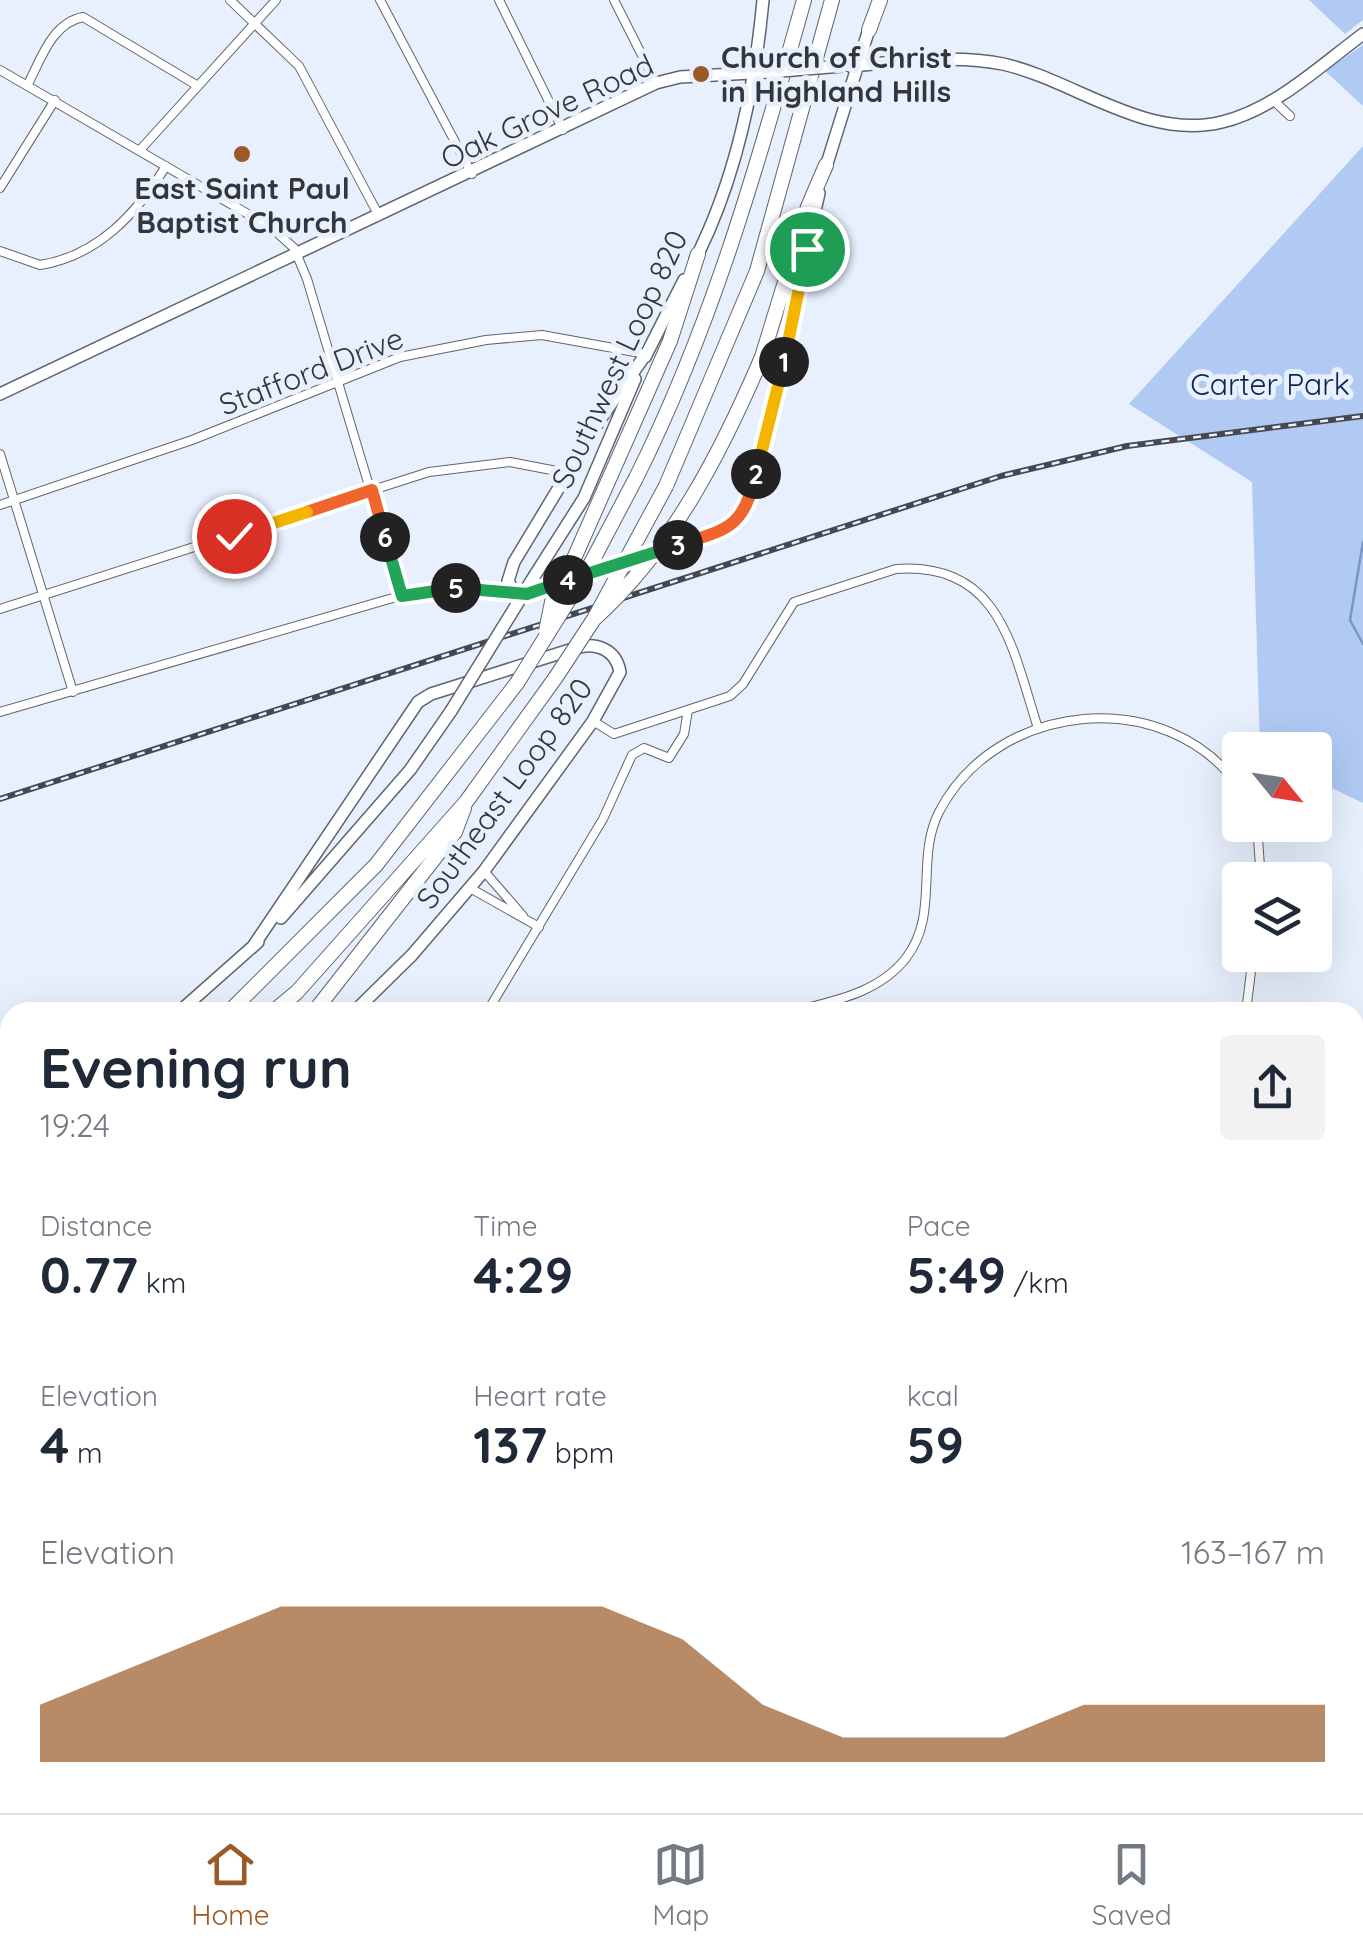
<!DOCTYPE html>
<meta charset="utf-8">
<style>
body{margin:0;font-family:Quicksand,sans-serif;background:#f2f2f3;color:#1f2937;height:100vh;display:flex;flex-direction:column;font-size:38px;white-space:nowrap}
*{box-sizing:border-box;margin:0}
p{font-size:32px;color:#747a83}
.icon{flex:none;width:55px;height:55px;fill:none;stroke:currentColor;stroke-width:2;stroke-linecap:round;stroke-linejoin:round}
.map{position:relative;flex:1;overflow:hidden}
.panel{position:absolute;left:0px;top:1002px;width:1365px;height:812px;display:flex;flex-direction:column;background:#fff;border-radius:30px 30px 0 0;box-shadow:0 10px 40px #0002}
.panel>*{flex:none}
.needle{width:65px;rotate:120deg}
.buttons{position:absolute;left:1222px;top:732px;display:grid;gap:20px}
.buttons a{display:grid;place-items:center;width:110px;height:110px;border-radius:10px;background:#fff;box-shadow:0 10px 40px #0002;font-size:50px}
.pin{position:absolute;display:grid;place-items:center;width:85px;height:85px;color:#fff;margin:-42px;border:5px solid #fff;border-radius:50%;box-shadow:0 2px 10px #0007}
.km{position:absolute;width:50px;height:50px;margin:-25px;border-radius:50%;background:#222;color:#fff;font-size:28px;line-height:50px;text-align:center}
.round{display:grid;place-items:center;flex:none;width:105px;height:105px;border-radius:10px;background:#f2f2f3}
.head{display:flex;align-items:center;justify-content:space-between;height:170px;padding:0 40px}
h1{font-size:55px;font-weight:700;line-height:75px}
.figures{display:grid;grid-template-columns:repeat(3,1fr);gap:15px;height:170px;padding:10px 40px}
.figures div{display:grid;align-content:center}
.figures b{font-size:50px;font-weight:700}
.figures small{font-size:28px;font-weight:400}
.figures p{font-size:28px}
.chart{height:280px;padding:20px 40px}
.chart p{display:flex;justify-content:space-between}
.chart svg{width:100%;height:180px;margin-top:10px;fill:#9b5a25;opacity:.7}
.tab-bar{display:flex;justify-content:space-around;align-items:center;height:140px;border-top:2px solid #e0e1e3;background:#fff;font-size:28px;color:#747a83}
.tab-bar a{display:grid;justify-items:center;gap:5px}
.tab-bar .selected{color:#9b5a25}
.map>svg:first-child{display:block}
</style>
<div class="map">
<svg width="1363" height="1813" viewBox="0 0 1363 1813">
<rect width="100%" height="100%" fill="#e8f0fd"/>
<!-- green -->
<path fill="#b0caf4" d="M1309,0H1363V20L1345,34Z
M1363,45V106L1325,71Z
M1363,146V803L1315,780V750H1260L1252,482L1129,404Z"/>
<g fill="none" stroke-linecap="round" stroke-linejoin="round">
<!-- stream -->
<path stroke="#7a96c2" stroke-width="2.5" d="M1363,542L1350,620L1363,644"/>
<!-- street casing -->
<g stroke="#5e6570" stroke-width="10">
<path id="street" d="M230,0L299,66L379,216
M380,0L472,174
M499,0L563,130
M614,0L656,83
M0,70L272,228L294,248L307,279L402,596
M28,84C41,59 52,23 83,17L198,86
M1273,100L1290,116
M140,150L276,0
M0,188L55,100
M0,251L40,265C98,256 137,213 166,166
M0,454L73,692
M0,505L192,440L400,357L486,340L542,335L646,354
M0,609L429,472L510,462L567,473
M0,712L410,593L452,588L509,589
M593,721L614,734L730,696L743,684L794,602L896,569C1001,562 1012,648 1038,728
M1257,825L1261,880
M484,871L523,916
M470,888L539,927
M487,1012L603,819L632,755L644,748L669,758L684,734L688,710
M791,1012C832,1001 878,994 906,958C940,914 915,859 939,812C997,700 1167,684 1240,788
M1246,1012L1253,955
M1355,1606L1361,1634L1355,1663"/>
</g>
<!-- secondary casing -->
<g stroke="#5e6570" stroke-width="14">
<path id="secondary" d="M850,66C898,62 956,54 1003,64C1074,80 1146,141 1222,122C1275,109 1320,66 1363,34
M825,170L870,26
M695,260C735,181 755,87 763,0
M646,354L601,418L514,562L508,581L514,592L527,594L736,523L752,492L819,193
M645,357L684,280
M0,394L656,83L680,77L770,72
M535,575L584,498L635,379
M281,918L410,770L451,711
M254,945L418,702L431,694L576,648C596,642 616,649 620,672L593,721L484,871L412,955L354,1012
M179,1012L258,942
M0,1147L10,1141
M0,1264L10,1258
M0,1795H10
M817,1805L839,1813
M81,1813L683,1806L760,1813"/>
</g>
<!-- highway casing -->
<g stroke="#5e6570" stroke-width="16">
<path id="highway" d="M869,30L880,0
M762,357L808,207L826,165
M636,478C712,326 758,164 804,0
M666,486L757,271L832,0
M572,563L670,341L698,254
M229,1012L376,865L517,683
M273,1012L297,992L466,802L556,677
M314,1012L455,832L464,808
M0,1189L10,1182
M0,1221L10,1215"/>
</g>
<!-- street -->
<use href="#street" stroke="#fff" stroke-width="8"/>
<!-- secondary -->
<use href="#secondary" stroke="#fff" stroke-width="11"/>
<!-- highway -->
<use href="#highway" stroke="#fff" stroke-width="14"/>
<!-- rail casing -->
<g stroke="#45494f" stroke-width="6">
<path id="rail" d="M0,799L1001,476L1127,446L1363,416"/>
</g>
<!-- rail -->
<use href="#rail" stroke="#e8f0fd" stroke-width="2.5" stroke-dasharray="8" stroke-linecap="butt"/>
<!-- secondary-bridge casing -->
<g stroke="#5e6570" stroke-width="14" stroke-linecap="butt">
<path id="secondary-bridge" d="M770,72L842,66
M451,711L535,575"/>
</g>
<!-- highway-bridge casing -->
<g stroke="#5e6570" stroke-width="16" stroke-linecap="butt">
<path id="highway-bridge" d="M594,619C672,549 721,453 762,357
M546,631L552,602L572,563
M556,677L594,619L666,486
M517,683L588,569L636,478"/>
</g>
<!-- secondary-bridge -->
<use href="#secondary-bridge" stroke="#fff" stroke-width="11"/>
<!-- highway-bridge -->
<use href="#highway-bridge" stroke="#fff" stroke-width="14"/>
</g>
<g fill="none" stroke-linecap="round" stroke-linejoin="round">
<!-- split-1 casing -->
<g stroke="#fff" stroke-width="20">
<path id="split-1" d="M784,362L807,249"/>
</g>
<!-- split-2 casing -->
<g stroke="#fff" stroke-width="20">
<path id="split-2" d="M756,474L784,362"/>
</g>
<!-- split-3 casing -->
<g stroke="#fff" stroke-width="20">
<path id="split-3" d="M678,545C728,529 743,529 756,474"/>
</g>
<!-- split-4 casing -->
<g stroke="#fff" stroke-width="20">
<path id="split-4" d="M568,580L678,545"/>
</g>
<!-- split-5 casing -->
<g stroke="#fff" stroke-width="20">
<path id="split-5" d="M456,588L527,594L568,580"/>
</g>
<!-- split-6 casing -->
<g stroke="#fff" stroke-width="20">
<path id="split-6" d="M385,537L402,596L456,588"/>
</g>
<!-- split-7 casing -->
<g stroke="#fff" stroke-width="20">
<path id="split-7" d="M307,512L372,490L385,537"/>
</g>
<!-- split-8 casing -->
<g stroke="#fff" stroke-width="20">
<path id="split-8" d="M234,536L307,512"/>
</g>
<!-- split-1 -->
<use href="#split-1" stroke="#f5b400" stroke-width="12"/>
<!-- split-2 -->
<use href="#split-2" stroke="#f5b400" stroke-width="12"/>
<!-- split-3 -->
<use href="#split-3" stroke="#f0652b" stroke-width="12"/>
<!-- split-4 -->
<use href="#split-4" stroke="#22a559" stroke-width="12"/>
<!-- split-5 -->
<use href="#split-5" stroke="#22a559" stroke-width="12"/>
<!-- split-6 -->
<use href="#split-6" stroke="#22a559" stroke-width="12"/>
<!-- split-7 -->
<use href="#split-7" stroke="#f0652b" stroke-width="12"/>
<!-- split-8 -->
<use href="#split-8" stroke="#f5b400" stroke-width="12"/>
</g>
<!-- markers -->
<g fill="#9b5a25" stroke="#e8f0fd" stroke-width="4">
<circle cx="701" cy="74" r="10"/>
<circle cx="242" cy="154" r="10"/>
</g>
<g text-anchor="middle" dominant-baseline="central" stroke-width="10" stroke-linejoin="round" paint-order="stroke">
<!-- poi labels -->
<g font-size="30" font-weight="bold" fill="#33363b" stroke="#e8f0fd" text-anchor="start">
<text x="721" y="57">Church of Christ<tspan x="721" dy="34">in Highland Hills</tspan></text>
<text x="242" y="188" text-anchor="middle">East Saint Paul<tspan x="242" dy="34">Baptist Church</tspan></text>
</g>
<!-- street labels -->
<g font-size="30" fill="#33363b" stroke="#e8f0fd">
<text transform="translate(547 111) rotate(-25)">Oak Grove Road</text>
<text transform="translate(619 359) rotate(-65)">Southwest Loop 820</text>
<text transform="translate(311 371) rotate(-21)">Stafford Drive</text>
<text transform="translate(504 793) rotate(-54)">Southeast Loop 820</text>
</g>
<!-- park labels -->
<g font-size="30" fill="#0a2754" stroke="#e8f0fd">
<text x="1270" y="384">Carter Park</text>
</g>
</g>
</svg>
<div class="buttons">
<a><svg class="needle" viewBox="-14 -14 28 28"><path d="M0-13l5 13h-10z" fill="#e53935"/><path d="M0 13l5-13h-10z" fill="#747a83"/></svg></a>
<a><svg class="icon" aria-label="layers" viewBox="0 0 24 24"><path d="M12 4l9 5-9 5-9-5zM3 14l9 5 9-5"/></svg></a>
</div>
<div class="pin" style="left:807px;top:249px;background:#1e9e55"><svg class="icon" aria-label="arrive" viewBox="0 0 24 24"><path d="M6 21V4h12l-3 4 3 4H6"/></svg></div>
<div class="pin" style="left:234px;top:536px;background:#d93025"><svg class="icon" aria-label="check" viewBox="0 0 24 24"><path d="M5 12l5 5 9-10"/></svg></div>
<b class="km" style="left:784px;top:362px">1</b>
<b class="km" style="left:756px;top:474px">2</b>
<b class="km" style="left:678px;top:545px">3</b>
<b class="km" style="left:568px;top:580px">4</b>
<b class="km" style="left:456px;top:588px">5</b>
<b class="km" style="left:385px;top:537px">6</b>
<section class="panel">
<div class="head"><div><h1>Evening run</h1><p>19:24</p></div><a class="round"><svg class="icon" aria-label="share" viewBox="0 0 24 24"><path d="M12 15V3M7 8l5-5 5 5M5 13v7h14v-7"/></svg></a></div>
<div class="figures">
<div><p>Distance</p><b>0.77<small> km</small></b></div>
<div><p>Time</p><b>4:29</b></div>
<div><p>Pace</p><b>5:49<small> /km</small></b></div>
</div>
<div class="figures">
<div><p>Elevation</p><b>4<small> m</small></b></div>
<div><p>Heart rate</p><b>137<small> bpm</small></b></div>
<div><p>kcal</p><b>59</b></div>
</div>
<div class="chart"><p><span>Elevation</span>163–167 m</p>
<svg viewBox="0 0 160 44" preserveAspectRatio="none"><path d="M0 44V30L10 22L20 14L30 6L40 6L50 6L60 6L70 6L80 14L90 30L100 38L110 38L120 38L130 30L140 30L150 30L160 30V44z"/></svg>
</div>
</section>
</div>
<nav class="tab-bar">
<a class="selected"><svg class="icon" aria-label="home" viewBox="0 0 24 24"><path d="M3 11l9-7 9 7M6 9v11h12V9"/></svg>Home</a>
<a><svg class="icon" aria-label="map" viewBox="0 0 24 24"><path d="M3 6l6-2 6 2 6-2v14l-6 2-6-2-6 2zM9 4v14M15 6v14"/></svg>Map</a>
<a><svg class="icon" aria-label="saved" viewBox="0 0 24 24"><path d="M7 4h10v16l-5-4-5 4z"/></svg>Saved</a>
</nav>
